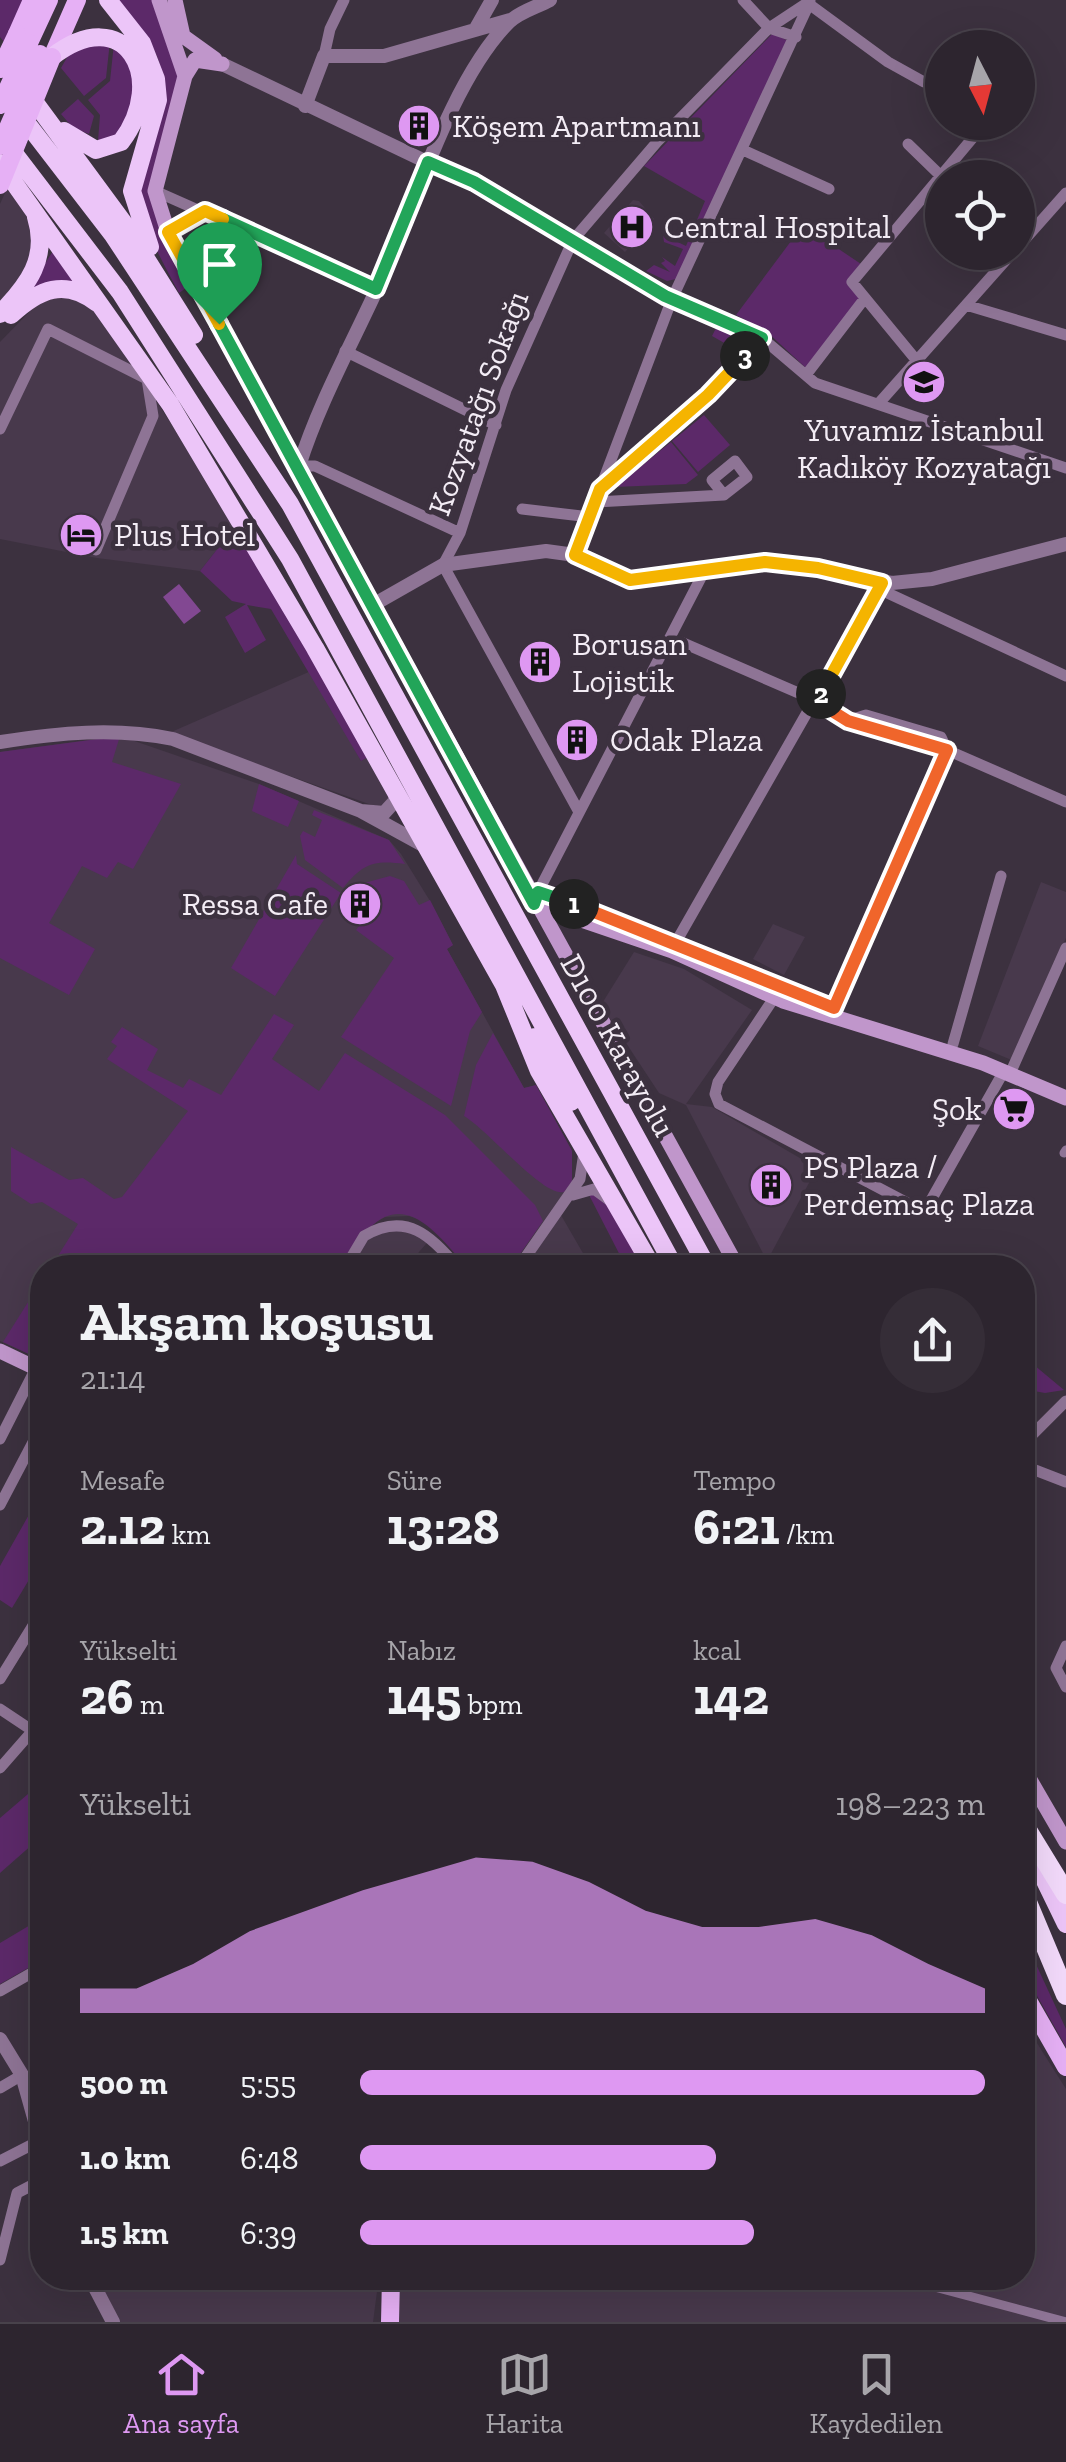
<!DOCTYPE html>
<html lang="tr">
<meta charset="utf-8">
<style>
body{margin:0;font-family:"Zilla Slab",serif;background:#352d37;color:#f1f3f6;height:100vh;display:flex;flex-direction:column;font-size:38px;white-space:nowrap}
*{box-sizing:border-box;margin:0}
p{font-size:32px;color:#a7a5aa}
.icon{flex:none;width:55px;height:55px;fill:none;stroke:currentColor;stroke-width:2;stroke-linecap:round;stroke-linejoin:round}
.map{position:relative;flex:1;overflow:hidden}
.panel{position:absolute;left:30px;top:1255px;width:1005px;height:1035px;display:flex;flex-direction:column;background:#2d252f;border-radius:40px;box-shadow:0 10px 40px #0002,0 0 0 2px #48424b}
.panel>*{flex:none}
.needle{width:65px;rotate:174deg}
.controls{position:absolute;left:925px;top:30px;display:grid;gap:20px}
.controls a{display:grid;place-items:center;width:110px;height:110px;border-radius:50%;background:#2d252f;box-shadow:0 10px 40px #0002,0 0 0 2px #48424b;font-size:50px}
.pin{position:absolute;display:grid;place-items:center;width:85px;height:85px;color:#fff;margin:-102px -42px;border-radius:50% 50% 50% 0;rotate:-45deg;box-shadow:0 0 10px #0007}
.pin .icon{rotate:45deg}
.km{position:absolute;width:50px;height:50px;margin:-25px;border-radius:50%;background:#222;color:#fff;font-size:28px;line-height:50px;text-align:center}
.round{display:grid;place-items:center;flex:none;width:105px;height:105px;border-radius:52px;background:#352d37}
.head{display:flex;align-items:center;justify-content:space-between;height:170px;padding:0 50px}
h1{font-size:55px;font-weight:700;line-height:75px}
.metrics{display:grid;grid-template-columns:repeat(3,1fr);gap:15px;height:170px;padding:10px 50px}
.metrics div{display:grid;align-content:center}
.metrics b{font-size:50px;font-weight:700}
.metrics small{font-size:28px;font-weight:400}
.metrics p{font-size:28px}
.chart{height:280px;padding:20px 50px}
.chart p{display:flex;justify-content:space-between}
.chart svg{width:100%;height:180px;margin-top:10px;fill:#de98f2;opacity:.7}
ul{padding:0 50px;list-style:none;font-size:32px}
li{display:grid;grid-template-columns:160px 120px 1fr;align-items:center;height:75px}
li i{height:25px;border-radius:12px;background:#de98f2}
.tab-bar{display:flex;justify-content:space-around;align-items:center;height:140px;border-top:2px solid #48424b;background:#2d252f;font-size:28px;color:#a7a5aa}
.tab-bar a{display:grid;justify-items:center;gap:5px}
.tab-bar .active{color:#de98f2}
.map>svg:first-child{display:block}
</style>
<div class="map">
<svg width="1066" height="2322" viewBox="0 0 1066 2322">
<rect width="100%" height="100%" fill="#3c313f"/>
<!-- built -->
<path fill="#48394c" d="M9,184L31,222L35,255L0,308V204Z
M633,200L639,201L654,219L625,252L604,233Z
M59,297H77L99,314L237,524L200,571L97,558L0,539V342L38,303Z
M311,671L361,761L372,755L393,793L383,809L169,733Z
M120,736L259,784L389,840L401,854L430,901L453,945L447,949L524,1088L536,1085L572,1151V1182L511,1267H466L428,1222L409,1216L385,1217L363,1229L341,1267L42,1268V1360L0,1341V752Z
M1041,882L1066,892V938L1014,1061L978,1046Z
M773,924L805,937L784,975L753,959Z
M634,952L684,969L752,1010L686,1104L712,1107L817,1168L767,1261L686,1105L659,1093L601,1005Z
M558,1210L591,1267L520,1268Z
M388,1226L432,1237L406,1267L345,1268L356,1247Z
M1023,2021L1066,2089V2322H395L398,2278H1022Z
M96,2278H324L378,2284L373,2322H117Z"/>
<!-- green -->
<path fill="#5c2969" d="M0,0H24L5,43L0,37Z
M118,0H153L181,74L151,192L189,286L179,293C164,264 140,225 140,192C140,178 148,160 152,147C172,72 167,60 118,0Z
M773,33L788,41L676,279L667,281L646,271L654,265L670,272L661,263L665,261L662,257L675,266L683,249L664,242L663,235L686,246L705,201L644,166Z
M110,41L106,78L84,96L61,68L73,47Z
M114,43C142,72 137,103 118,136L98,141L100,115L88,100L110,81Z
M78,99L94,116L89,134L73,128L61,114Z
M803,225L861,264L847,282L860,297L806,368L766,331L736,315Z
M53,251L78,282H57L24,296Z
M718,324L759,343L755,360L744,367L742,353L712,336Z
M704,415L730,445L698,472L672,441Z
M671,442L698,475L686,484L615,487Z
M237,524L372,755L361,761L271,609L247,605L266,640L245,653L225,617L246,604L232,601L200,571Z
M120,736L112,762L181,784L133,869L118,862L107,878L82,866L49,923L95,949L69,995L0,958V752Z
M259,784L299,801L288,827L252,811Z
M314,810L389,840L405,864C373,860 364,863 343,888L305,860L300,836L303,831L315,837L322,820L312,815Z
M296,855L297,864L341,893L275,996L231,968Z
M390,876L404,881L419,905L430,900L453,945L447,949L482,1012L470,1031L451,1106L341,1037L394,958L356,930L379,900L364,883Z
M274,1014L294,1025L272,1059L319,1091L345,1053L445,1115L535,1205L543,1221L511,1267H466C416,1204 386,1189 341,1267H51L78,1224L42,1202L31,1204L11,1191V1147L69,1180L83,1178L114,1199L122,1197L188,1111L107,1059L117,1046L111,1042L122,1027L158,1049L147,1070L183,1088L189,1079L221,1095Z
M493,1033L524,1088L536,1085L572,1151V1182L564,1192C543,1197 488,1130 464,1116L476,1065Z
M588,1193L604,1194L653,1267H626Z
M42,1280V1360L3,1342Z
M1022,1355L1064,1390L1045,1393L1023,1389Z
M35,1504L42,1509V1558L12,1608L0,1600V1566Z
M42,1782V1836L0,1873V1818Z
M42,1918V1960L0,1984V1943Z
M1022,1934L1066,2029V2047L1023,1971Z"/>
<!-- water -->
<path fill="#824892" d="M179,584L201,611L184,624L163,597Z"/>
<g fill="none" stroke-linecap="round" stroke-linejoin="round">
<!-- pedestrian -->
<path stroke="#8e7495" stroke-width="9" d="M1064,1153L1066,1150
M901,2278L1066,2322"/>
<!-- minor -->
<path stroke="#8e7495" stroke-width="11" d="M743,0L769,28L796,37
M809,4L888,62L924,82
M324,56L330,29L344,0
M1018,84L1023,77
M908,144L943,178
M743,150L829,189
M427,162L474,181L665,295L762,338L815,383L1066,468
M155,191L376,289
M168,232L205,211
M1018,247L1066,193
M966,305L1066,335
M345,351L496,425
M917,361L852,282L986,122
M806,375L865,298
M880,402L1013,252
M0,429L48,329L147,379L153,416L96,550
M299,466H315L460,533
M603,486L707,395L762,338
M596,502L724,495L712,480L735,461L747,477L724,495
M522,509L590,517
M575,555L672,299L809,4
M881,590L1066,676
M681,642L817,701L848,721L947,750L1066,802
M579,812L443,565L460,533L506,390L573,240L657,142L769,28L810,1
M538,892L706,568
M676,942L881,583
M774,998L718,1082L715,1094L719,1104L921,1210L926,1209L1004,1071
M834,1008L947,750L941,737L866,715L850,720
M953,1044L1001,876
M1013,1067L1066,948
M573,1195L594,1189L609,1200
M345,1268L364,1236C406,1211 432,1236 458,1268
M518,1268L580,1179L584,1152
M0,1439L36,1368
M1022,1445L1066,1401
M1022,1465L1066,1482
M35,1504L42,1491
M0,1505L42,1425
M1066,1646L1056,1668L1066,1687
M0,1679L42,1611
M0,1709L42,1737
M0,1768L42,1720
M0,1991L42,1967
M0,2088L22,2075
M0,2161L41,2140
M0,2260L17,2193L42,2180"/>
<!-- tertiary -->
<path stroke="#8e7495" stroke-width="14" d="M475,30L492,0
M222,64L427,162
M305,106L324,56H384L510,20
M299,466C321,397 357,335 386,269C417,196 453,78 509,22C519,12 537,7 550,0
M371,606L443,565L546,551L575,555L630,580L765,562L892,583L932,579L1066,544
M0,742C58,733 115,727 173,739L361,811
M396,792L395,801L384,813L361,811L423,845
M0,2039L22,2075L42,2146
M90,2278L113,2322"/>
<!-- secondary -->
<path stroke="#c096cb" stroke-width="15" d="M159,0L185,76
M175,0L183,36L215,59
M222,64L195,60L185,76L155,191L168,232L738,1268
M538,892L689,948
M534,904L672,951L783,1001L983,1063L1066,1098
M0,1351L42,1371
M1022,1766L1066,1842"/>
<!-- primary -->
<path stroke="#e6b0f5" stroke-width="18" d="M17,34L32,0
M29,43L49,0
M52,57L77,0
M1022,1990L1066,2067
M390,2322L391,2278"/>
<!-- trunk -->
<path stroke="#ecc5f8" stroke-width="18" d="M108,0L142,43L156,79L158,100L132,191L150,247
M52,57C125,0 169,79 121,142L96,150L64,131
M28,93L123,222L194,335
M19,113L113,235L290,504L708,1268
M7,144L120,292L290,559L675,1268
M0,163L170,404L315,648L504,985L539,1071L653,1268
M0,314C28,285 49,258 36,217
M11,315C39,289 65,278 97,303
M535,1037L571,1102
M1031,1852L1066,1924"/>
<!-- motorway -->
<path stroke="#f3dafb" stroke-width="20" d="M1022,1822L1066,1894
M1022,1890L1066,1995"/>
<!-- primary-bridge -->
<path stroke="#e6b0f5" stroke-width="18" d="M0,69L17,34
M0,105L29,43
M0,146L40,54
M0,185L52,57"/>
</g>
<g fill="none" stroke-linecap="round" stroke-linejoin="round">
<!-- split-1 casing -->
<g stroke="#fff" stroke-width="20">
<path id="split-1" d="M219,324L534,904L538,892L574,904"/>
</g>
<!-- split-2 casing -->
<g stroke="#fff" stroke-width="20">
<path id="split-2" d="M574,904L834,1008L947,750L848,721L816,701L821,694"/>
</g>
<!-- split-3 casing -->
<g stroke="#fff" stroke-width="20">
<path id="split-3" d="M745,356L708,395L600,489L575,555L630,580L765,562L818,568L882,583L821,694"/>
</g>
<!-- split-4 casing -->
<g stroke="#fff" stroke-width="20">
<path id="split-4" d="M223,219L376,289L428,162L474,182L665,296L762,338L745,356"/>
</g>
<!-- split-5 casing -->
<g stroke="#fff" stroke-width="20">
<path id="split-5" d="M219,324L168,232L205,211L223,219"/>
</g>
<!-- split-1 -->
<use href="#split-1" stroke="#22a559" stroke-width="12"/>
<!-- split-2 -->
<use href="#split-2" stroke="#f0652b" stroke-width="12"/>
<!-- split-3 -->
<use href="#split-3" stroke="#f5b400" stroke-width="12"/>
<!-- split-4 -->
<use href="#split-4" stroke="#22a559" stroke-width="12"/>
<!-- split-5 -->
<use href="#split-5" stroke="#f5b400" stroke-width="12"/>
</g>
<!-- icons -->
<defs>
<g id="building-disc" transform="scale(2.25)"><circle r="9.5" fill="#de98f2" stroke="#3c313f"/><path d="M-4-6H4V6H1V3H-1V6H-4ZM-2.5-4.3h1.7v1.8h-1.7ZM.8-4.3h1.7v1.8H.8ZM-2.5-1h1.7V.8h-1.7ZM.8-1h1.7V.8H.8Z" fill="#111"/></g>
<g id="hospital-disc" transform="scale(2.25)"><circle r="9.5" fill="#de98f2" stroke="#3c313f"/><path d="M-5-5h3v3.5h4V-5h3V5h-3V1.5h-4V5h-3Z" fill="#111"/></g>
<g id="school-disc" transform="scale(2.25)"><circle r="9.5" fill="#de98f2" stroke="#3c313f"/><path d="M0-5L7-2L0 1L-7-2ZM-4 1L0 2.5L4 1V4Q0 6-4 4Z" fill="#111"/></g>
<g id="hotel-disc" transform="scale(2.25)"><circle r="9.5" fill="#de98f2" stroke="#3c313f"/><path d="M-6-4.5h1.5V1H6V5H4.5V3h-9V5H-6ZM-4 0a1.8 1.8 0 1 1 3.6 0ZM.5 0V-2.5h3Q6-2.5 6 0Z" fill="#111"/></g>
<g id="supermarket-disc" transform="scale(2.25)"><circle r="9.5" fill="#de98f2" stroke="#3c313f"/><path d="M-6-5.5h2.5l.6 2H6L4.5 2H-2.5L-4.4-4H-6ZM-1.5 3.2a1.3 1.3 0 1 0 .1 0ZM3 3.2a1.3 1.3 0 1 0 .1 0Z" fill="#111"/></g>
</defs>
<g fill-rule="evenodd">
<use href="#building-disc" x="419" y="126"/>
<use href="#hospital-disc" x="632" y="227"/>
<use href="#school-disc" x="924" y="382"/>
<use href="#hotel-disc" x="81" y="535"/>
<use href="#building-disc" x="540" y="662"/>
<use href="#building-disc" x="577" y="740"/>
<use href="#building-disc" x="360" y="904"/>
<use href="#supermarket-disc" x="1014" y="1109"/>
<use href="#building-disc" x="771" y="1185"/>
</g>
<g text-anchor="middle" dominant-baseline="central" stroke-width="9" stroke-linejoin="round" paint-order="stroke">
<!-- poi labels -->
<g font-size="32" fill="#f3ecf5" stroke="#3c313f" text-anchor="start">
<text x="452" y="126">Köşem Apartmanı</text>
<text x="664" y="227">Central Hospital</text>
<text x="924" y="430" text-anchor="middle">Yuvamız İstanbul<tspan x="924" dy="37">Kadıköy Kozyatağı</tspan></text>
<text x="114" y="535">Plus Hotel</text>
<text x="572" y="644">Borusan<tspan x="572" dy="37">Lojistik</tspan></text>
<text x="610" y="740">Odak Plaza</text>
<text x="328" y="904" text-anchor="end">Ressa Cafe</text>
<text x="982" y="1109" text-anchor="end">Şok</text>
<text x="804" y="1167">PS Plaza /<tspan x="804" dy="37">Perdemsaç Plaza</tspan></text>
</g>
<!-- street labels -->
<g font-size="32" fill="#f3ecf5" stroke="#3c313f">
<text transform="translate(478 403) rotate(-70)">Kozyatağı Sokağı</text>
<text transform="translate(618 1045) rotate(61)">D100 Karayolu</text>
</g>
</g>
</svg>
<div class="controls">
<a><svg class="needle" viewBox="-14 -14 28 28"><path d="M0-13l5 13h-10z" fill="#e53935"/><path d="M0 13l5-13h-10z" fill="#a7a5aa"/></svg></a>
<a><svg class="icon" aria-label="locate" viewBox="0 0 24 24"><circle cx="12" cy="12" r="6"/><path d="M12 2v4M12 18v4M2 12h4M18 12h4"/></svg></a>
</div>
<div class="pin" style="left:219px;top:324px;background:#1e9e55"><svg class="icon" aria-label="arrive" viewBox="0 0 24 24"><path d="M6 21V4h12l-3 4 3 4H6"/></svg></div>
<b class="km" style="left:574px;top:904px">1</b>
<b class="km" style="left:821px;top:694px">2</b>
<b class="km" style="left:745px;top:356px">3</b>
<section class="panel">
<div class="head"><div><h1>Akşam koşusu</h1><p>21:14</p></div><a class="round"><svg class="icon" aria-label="share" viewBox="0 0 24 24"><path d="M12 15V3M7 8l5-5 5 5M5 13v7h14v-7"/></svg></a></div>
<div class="metrics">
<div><p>Mesafe</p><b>2.12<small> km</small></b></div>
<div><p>Süre</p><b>13:28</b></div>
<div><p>Tempo</p><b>6:21<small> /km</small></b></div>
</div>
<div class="metrics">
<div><p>Yükselti</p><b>26<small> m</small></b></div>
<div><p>Nabız</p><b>145<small> bpm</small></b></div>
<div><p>kcal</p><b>142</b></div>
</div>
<div class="chart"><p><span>Yükselti</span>198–223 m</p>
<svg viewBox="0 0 160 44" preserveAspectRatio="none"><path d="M0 44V38L10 38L20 32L30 24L40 19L50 14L60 10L70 6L80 7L90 12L100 19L110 23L120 23L130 21L140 25L150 32L160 38V44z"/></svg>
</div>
<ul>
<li><b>500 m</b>5:55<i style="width:100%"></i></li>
<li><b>1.0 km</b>6:48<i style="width:57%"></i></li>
<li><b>1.5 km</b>6:39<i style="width:63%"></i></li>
</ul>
</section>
</div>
<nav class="tab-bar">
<a class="active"><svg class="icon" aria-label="home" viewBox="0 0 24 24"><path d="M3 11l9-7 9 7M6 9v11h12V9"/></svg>Ana sayfa</a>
<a><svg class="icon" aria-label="map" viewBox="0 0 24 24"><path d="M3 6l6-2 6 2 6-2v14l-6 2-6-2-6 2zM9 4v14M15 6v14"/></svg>Harita</a>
<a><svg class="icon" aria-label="saved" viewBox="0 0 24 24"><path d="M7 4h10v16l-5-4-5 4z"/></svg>Kaydedilen</a>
</nav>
